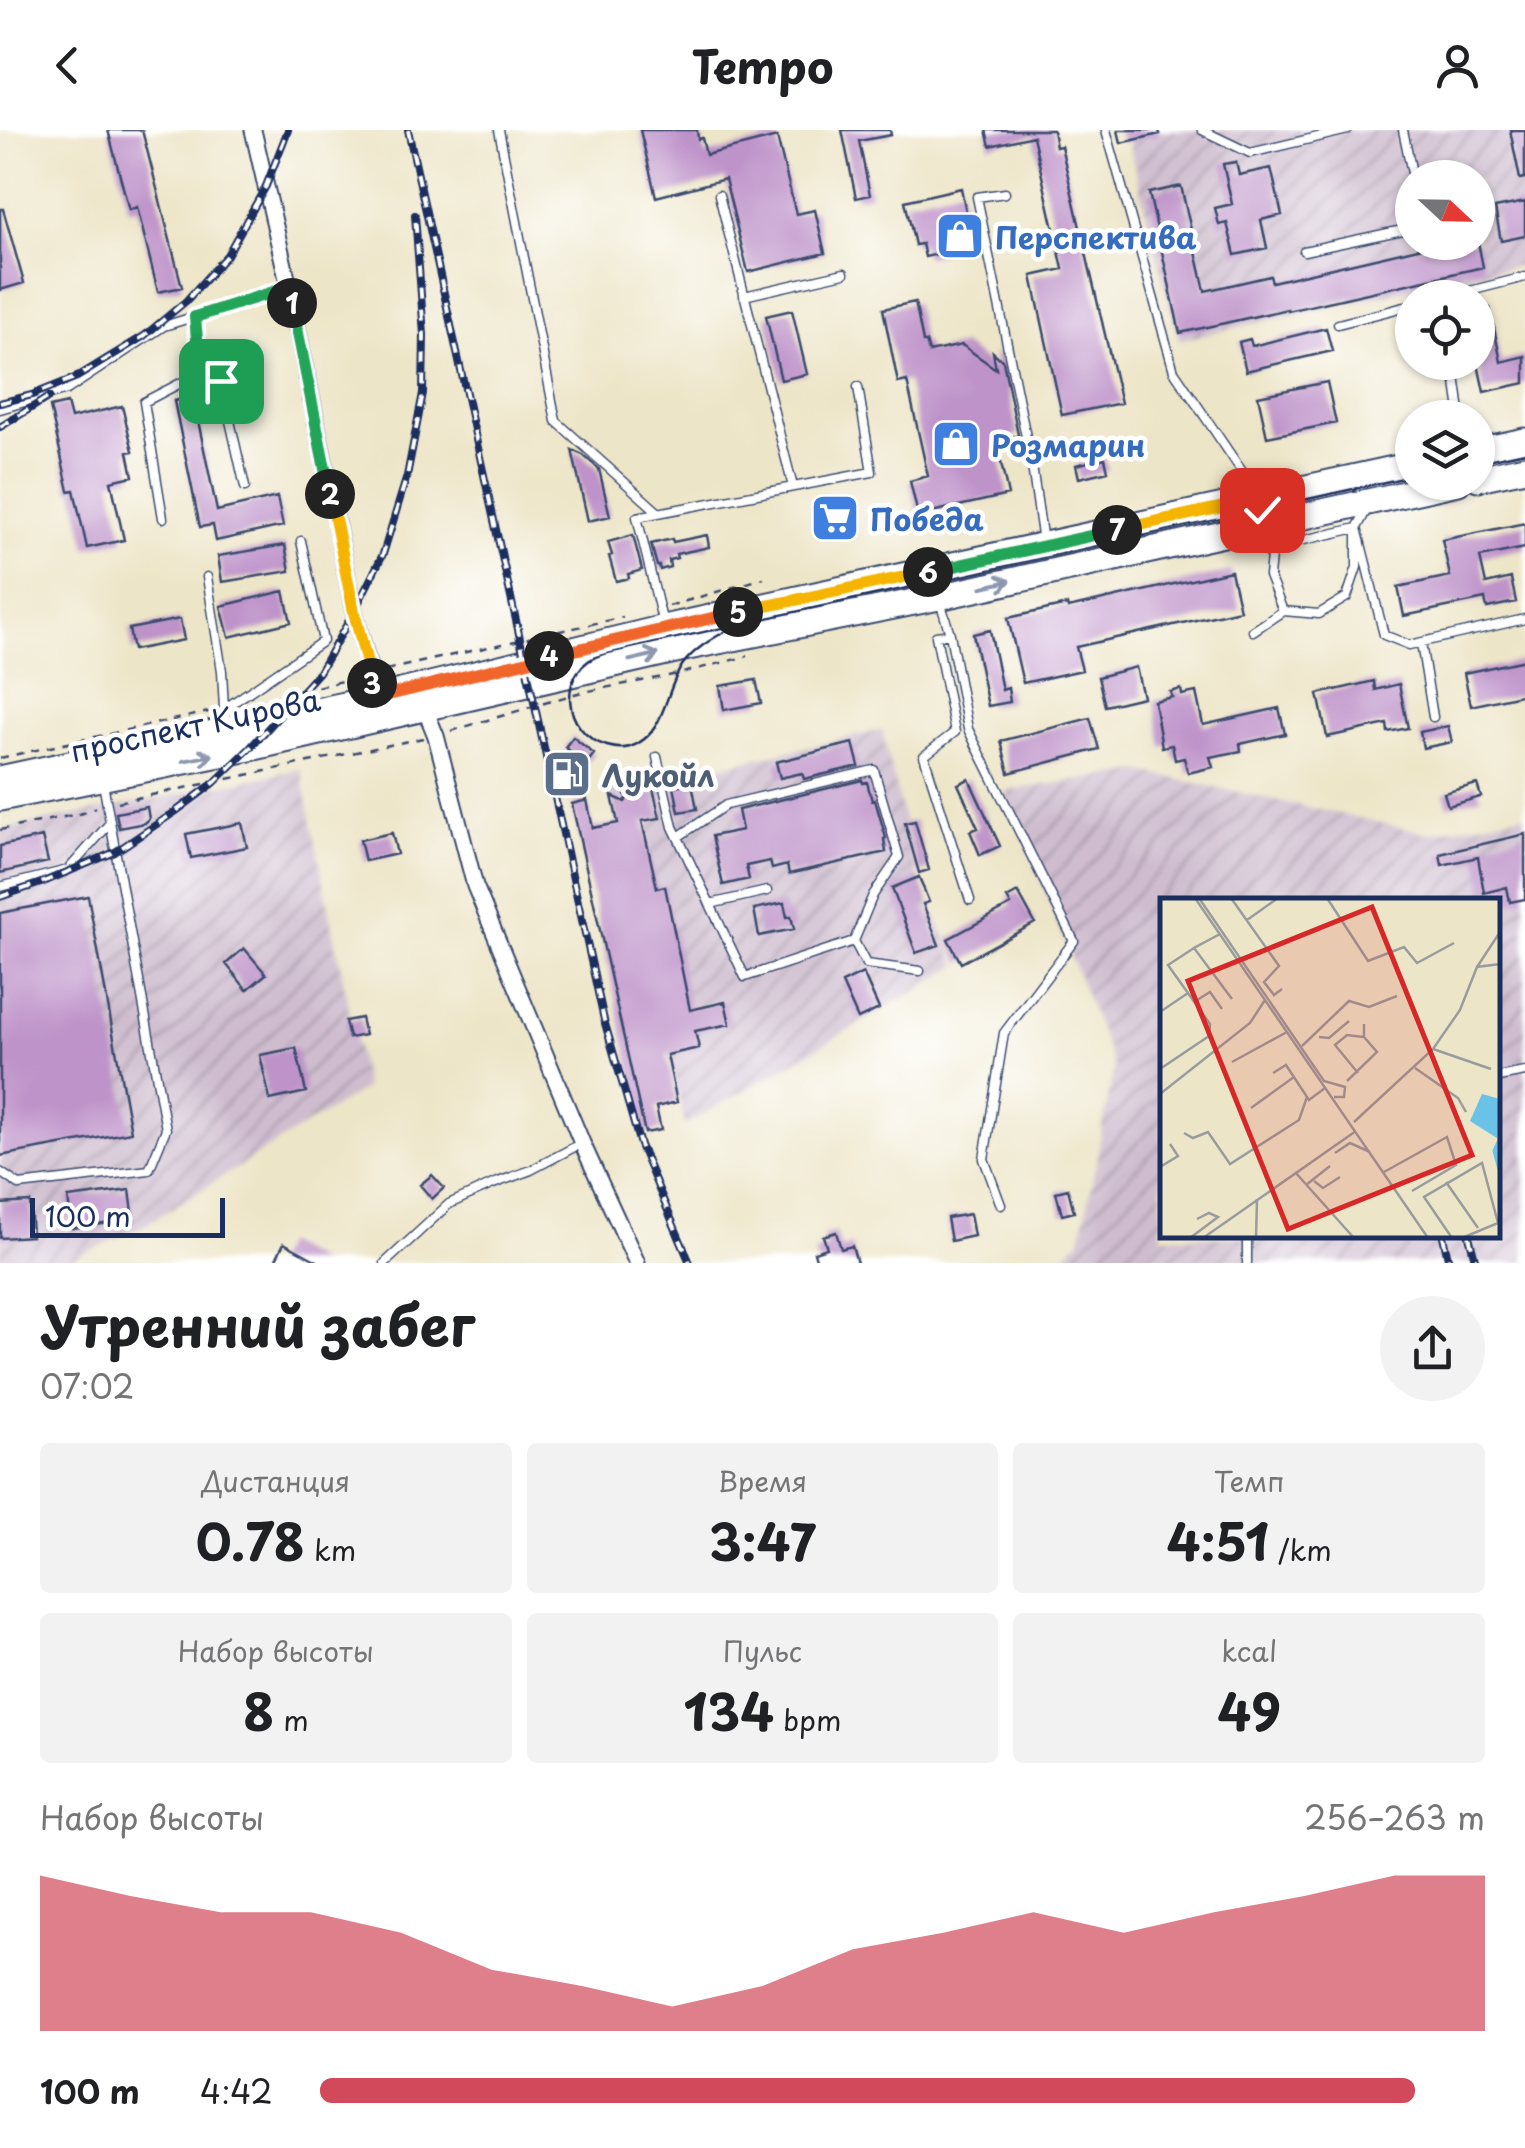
<!DOCTYPE html>
<html lang="ru">
<meta charset="utf-8">
<style>
body{margin:0;font-family:"Playpen Sans",sans-serif;background:#f2f2f2;color:#202124;height:100vh;display:flex;flex-direction:column;font-size:38px;white-space:nowrap}
*{box-sizing:border-box;margin:0}
p{font-size:32px;color:#757577}
.icon{flex:none;width:55px;height:55px;fill:none;stroke:currentColor;stroke-width:2;stroke-linecap:round;stroke-linejoin:round}
.map{position:relative;height:1133px;overflow:hidden}
.sheet{display:flex;flex-direction:column;background:#fff;flex:1}
.sheet>*{flex:none}
.needle{width:65px;rotate:112deg}
.fabs{position:absolute;left:1395px;top:30px;display:grid;gap:20px}
.fabs a{display:grid;place-items:center;width:100px;height:100px;border-radius:50%;background:#fff;box-shadow:0 2px 8px #0004;font-size:50px}
.scale{position:absolute;left:30px;bottom:25px;width:195px;box-sizing:border-box;padding-left:10px;border:5px solid #1b2f5e;border-top:0;font-size:28px;line-height:35px;white-space:nowrap;color:#1b2f5e;-webkit-text-stroke:8px #fff;paint-order:stroke}
.pin{position:absolute;display:grid;place-items:center;width:85px;height:85px;color:#fff;margin:-42px;border-radius:20px;box-shadow:0 5px 15px #0006}
.km{position:absolute;width:50px;height:50px;margin:-25px;border-radius:50%;background:#222;color:#fff;font-size:28px;line-height:50px;text-align:center}
.round{display:grid;place-items:center;flex:none;width:105px;height:105px;border-radius:52px;background:#f2f2f2}
.headline{display:flex;align-items:center;justify-content:space-between;height:170px;padding:0 40px}
h1{font-size:55px;font-weight:700;line-height:75px}
.metrics{display:grid;grid-template-columns:repeat(3,1fr);gap:15px;height:170px;padding:10px 40px}
.metrics div{display:grid;align-content:center;border-radius:10px;background:#f2f2f2;text-align:center}
.metrics b{font-size:50px;font-weight:700}
.metrics small{font-size:28px;font-weight:400}
.metrics p{font-size:28px}
.chart{height:280px;padding:20px 40px}
.chart p{display:flex;justify-content:space-between}
.chart svg{width:100%;height:180px;margin-top:10px;fill:#d1495b;opacity:.7}
ul{padding:0 40px;list-style:none;font-size:32px}
li{display:grid;grid-template-columns:160px 120px 1fr;align-items:center;height:75px}
li i{height:25px;border-radius:12px;background:#d1495b}
header{display:flex;justify-content:space-between;align-items:center;height:130px;padding:0 40px;background:#fff;font-size:45px;font-weight:700}
.map>svg:first-child{display:block}
</style>
<header><svg class="icon" aria-label="back" viewBox="0 0 24 24"><path d="M15 5l-7 7 7 7"/></svg>Tempo<svg class="icon" aria-label="person" viewBox="0 0 24 24"><circle cx="12" cy="8" r="4"/><path d="M4 21q1-7 8-7t8 7"/></svg></header>
<div class="map">
<svg width="1525" height="1133" viewBox="0 0 1525 1133">
<defs>
<pattern id="industrial-furrows" width="10" height="10" patternUnits="userSpaceOnUse" patternTransform="scale(2.5)"><rect width="10" height="10" fill="#cfbdcf"/><path d="M-1 1l2-2M0 10L10 0M9 11l2-2" fill="none" stroke="#a79aab"/></pattern>
</defs>
<rect width="100%" height="100%" fill="#fff"/>
<filter id="ink" filterUnits="userSpaceOnUse"><feTurbulence type="fractalNoise" baseFrequency=".01" numOctaves="2"/><feDisplacementMap in="SourceGraphic" scale="20" xChannelSelector="R" yChannelSelector="G"/><feConvolveMatrix kernelMatrix="1 2 1 2 8 2 1 2 1" color-interpolation-filters="sRGB"/></filter>
<filter id="wash" filterUnits="userSpaceOnUse"><feTurbulence type="fractalNoise" baseFrequency=".0048" numOctaves="4" result="noise"/><feDisplacementMap in="SourceGraphic" scale="40" xChannelSelector="R" yChannelSelector="G"/><feGaussianBlur stdDeviation="2.25" result="paint"/><feColorMatrix in="noise" values="0 0 0 0 0 0 0 0 0 0 0 0 0 0 0 0 0 1.4 0 .05"/><feComposite in="paint" operator="in"/></filter>
<g filter="url(#wash)">
<rect width="100%" height="100%" fill="#ede5c7"/>
<!-- industrial -->
<path fill="url(#industrial-furrows)" fill-rule="evenodd" d="M1125,0H1525V134L1179,210ZM1412,48H1478V112H1412Z
M882,600L917,745L958,836L685,995L610,661Z
M301,639L365,958L143,1096L63,1133H0V700Z
M1139,641L1428,703L1525,684V1133H1053L1081,1109L1114,937L1005,661ZM1162,771H1498V1106H1162Z"/>
<g id="blocks">
<!-- building -->
<path fill="#be93c9" d="M108,0H142L182,157L158,162L137,77L129,80Z
M640,0H697L698,9L702,8L706,25L777,7L796,84L815,80L825,123L748,142L725,49L656,67Z
M842,0H890L891,5L859,11L870,65L856,68Z
M986,0H1053L1056,17L1061,16L1121,273L1062,285L1032,146L1063,139L1033,6L990,16Z
M1118,0H1159L1160,4L1121,13Z
M1510,0H1525V48L1520,49Z
M1236,32L1239,45L1271,38L1282,85L1261,90L1267,118L1235,125L1227,93L1219,95L1215,78L1232,74L1223,34Z
M1181,56L1205,161L1270,146L1272,152L1444,112H1478L1483,137L1288,181V179L1180,203L1149,63Z
M961,58L973,116L925,127L922,114L915,115L905,71Z
M1525,72V106L1501,111L1495,78Z
M0,79H3L24,153L0,160Z
M915,172L923,212H926L929,222L962,215L996,239L993,222L1003,231L1018,305L996,310L1008,365L918,385L910,351L928,346L907,251L898,253L883,179Z
M1490,178L1501,232L1525,226V253L1484,262L1478,234V181Z
M792,180L807,244L781,250L766,186Z
M1326,198L1332,221L1246,241L1239,212L1250,209L1252,216Z
M1327,252L1336,293L1267,307L1258,266Z
M193,267L217,381L277,367L283,396L216,411L213,395L200,397L174,271Z
M67,273L71,288L122,276L133,321L128,322L133,346L111,351L124,410L87,418L74,360L69,361L50,277Z
M572,320L583,325L599,339L610,386L588,391Z
M1105,328L1108,341L1079,348L1076,335Z
M1525,393V418L1480,427L1486,454L1511,448L1516,472L1487,478L1485,469L1404,486L1398,457L1450,446L1442,410Z
M633,405L642,440L628,444L629,448L616,451L609,426L612,425L608,412Z
M707,405L709,417L676,424L677,428L669,430L670,437L660,440L659,436H657L651,414L672,409L673,412Z
M285,415L290,441L222,452L218,426Z
M1231,441L1240,480L1076,517L1082,540L1023,553L1008,488L1067,475L1068,478Z
M284,461L291,492L229,507L221,476Z
M180,489L184,510L133,520L129,499Z
M990,500L1002,560L1008,558L1010,572L988,576L973,504Z
M1525,530V564L1471,576L1464,543Z
M1136,537L1143,567L1105,576L1098,547Z
M756,550L761,573L724,580L720,556Z
M1374,551L1375,560L1399,554L1408,598L1388,602L1387,594L1327,607L1318,564Z
M1181,559L1182,565L1196,562L1203,595L1279,578L1285,604L1240,614L1241,621L1210,627L1213,637L1188,643L1184,628L1175,630L1172,615L1162,617L1154,571L1172,567L1170,562Z
M1090,588L1099,619L1009,643L1001,611Z
M1448,596L1452,612L1423,618L1420,602Z
M573,607L594,624L586,634L565,617Z
M853,613L859,636L804,649L802,643L780,648L776,632Z
M969,649L1000,716L980,725L970,701L978,698L958,654Z
M862,650L863,653L867,652L872,671L875,670L886,708L884,709L886,722L789,744L787,735L772,739L770,731L746,736L749,749L723,755L712,706L742,700L738,680Z
M692,653L697,679L679,682L674,656Z
M652,654L660,688L642,691L657,758L665,756L690,880L725,872L730,894L695,901L699,918L667,925L677,972L656,977L661,1000L645,1003L572,674L587,670L593,698L618,693L612,666L625,672L628,667L621,661Z
M1477,654L1481,667L1448,676L1444,663Z
M147,677L149,689L145,693L119,698L116,683Z
M915,691L929,740L919,743L905,693Z
M242,693L247,717L191,728L186,704Z
M392,703L397,724L365,731L360,710Z
M1525,704V769L1510,772L1507,757L1484,763L1478,727L1442,735L1440,724Z
M42,707L48,732L0,743V716Z
M919,747L929,772L923,774L939,815L916,823L892,758Z
M1018,762L1035,793L961,833L948,809L1011,775L1007,768Z
M88,766L131,1002L0,1026V783Z
M784,773L787,787L791,786L794,799L759,806L754,779Z
M244,818L266,844L247,860L226,834Z
M863,843L879,879L858,889L842,853Z
M361,888L365,905L349,908L345,891Z
M296,918L306,962L270,970L260,925Z
M432,1045L444,1058L432,1069L420,1055Z
M1068,1059L1074,1082L1062,1085L1056,1062Z
M130,1060L134,1090L72,1098L68,1068Z
M30,1072L32,1106L0,1108V1074Z
M970,1084L974,1106L951,1111L947,1088Z
M836,1102L841,1119L852,1116L857,1133H817L814,1122L827,1118L823,1106Z
M284,1113L321,1133H274Z"/>
</g>
</g>
<g filter="url(#ink)">
<use href="#blocks" fill-opacity="0" stroke="#3a4a6e" stroke-width="2.5"/>
<g fill="none" stroke-linecap="round" stroke-linejoin="round">
<!-- service casing -->
<g stroke="#3a4a6e" stroke-width="11">
<path id="service" d="M499,0L556,291L658,382
M1106,0L1174,241L1258,365
M1202,0L1250,23L1348,0
M1403,0L1413,48
M1005,63L977,67L1032,336L1043,412
M719,65L793,357
M1304,121L1412,98
M744,166L844,143
M1442,168L1525,147
M195,187L200,243L221,251L245,357
M1338,194L1412,175
M1453,232L1461,288
M0,279L67,260L164,196L289,157
M163,388L144,272L200,243
M207,447L222,541L224,579
M940,471L950,504L968,599L1074,811L1004,903L984,1029L1001,1075
M1283,481L1269,446L1271,426L1282,415L1357,398L1384,505L1409,515L1525,489
M663,494L637,387L872,342L858,257
M1253,501L1283,481L1319,484L1347,467L1357,437V398L1366,381
M950,504L936,506L955,602L924,626L970,770
M1421,513L1433,587
M230,596L224,579L323,511L301,411
M657,627L673,697L745,847L854,811
M678,707L726,675L874,640L899,727L873,765L854,811L866,834L920,841
M0,757L68,740L110,693
M710,774L767,761
M1498,947L1525,942
M0,1042L19,1055L149,1040L166,999L103,653
M1247,1106V1133
M385,1133L449,1074L493,1054L531,1040L582,1013"/>
</g>
<!-- minor casing -->
<g stroke="#3a4a6e" stroke-width="19">
<path id="minor" d="M253,0L289,157L354,482L377,568
M425,579L436,606L475,756L582,1013L637,1133"/>
</g>
<!-- primary casing -->
<g stroke="#3a4a6e" stroke-width="29">
<path id="primary" d="M1478,321L1525,311
M1478,348L1525,338
M0,649L377,568L664,498L1412,335
M0,668L250,618L688,517L939,467L1458,352"/>
</g>
<!-- path -->
<path stroke="#3a4a6e" stroke-width="2.5" stroke-dasharray="8 8" stroke-linecap="butt" d="M669,476L764,448
M386,540L623,487
M255,572L354,548
M451,601L578,563L678,544L748,526
M0,628L213,581
M118,672L423,608
M0,700L83,683L96,678"/>
<!-- service -->
<use href="#service" stroke="#fff" stroke-width="8"/>
<!-- minor -->
<use href="#minor" stroke="#fff" stroke-width="15"/>
<!-- primary -->
<use href="#primary" stroke="#fff" stroke-width="25"/>
<!-- tram -->
<path stroke="#1b2f5e" stroke-width="2.5" d="M1478,332L1525,322
M726,501C710,510 695,519 683,534C664,561 666,605 630,617C623,619 614,618 607,616C561,603 556,538 603,524L1412,346"/>
<!-- rail casing -->
<g stroke="#1b2f5e" stroke-width="8">
<path id="rail" d="M408,0L604,890L640,1015L690,1133
M0,273L32,265L77,247L144,206L186,171L227,125L266,56L288,0
M0,297L49,267
M0,767L41,753L115,722L175,682L214,653L250,618L319,542L354,482L383,424L407,346L423,263L424,205L415,85
M1443,1106L1449,1133
M1469,1106L1476,1133"/>
</g>
<!-- rail -->
<use href="#rail" stroke="#fff" stroke-width="4" stroke-dasharray="11" stroke-linecap="butt"/>
</g>
<!-- one-way arrows -->
<defs><path id="oneway-shaft" d="M-6 0H5M1.5-3L5.5 0L1.5 3" fill="none" stroke-width="1.6" stroke-linecap="round" stroke-linejoin="round" transform="scale(2.5)"/></defs>
<g stroke="#8d97ae">
<use href="#oneway-shaft" transform="translate(996 454) rotate(-13)"/>
<use href="#oneway-shaft" transform="translate(644 527) rotate(-13)"/>
<use href="#oneway-shaft" transform="translate(198 628) rotate(-11)"/>
</g>
</g>
<g fill="none" stroke-linecap="round" stroke-linejoin="round" filter="url(#ink)">
<!-- split-1 casing -->
<g stroke="#fff" stroke-width="20">
<path id="split-1" d="M221,251L200,242L195,187L289,157L292,173"/>
</g>
<!-- split-2 casing -->
<g stroke="#fff" stroke-width="20">
<path id="split-2" d="M292,173L330,364"/>
</g>
<!-- split-3 casing -->
<g stroke="#fff" stroke-width="20">
<path id="split-3" d="M330,364L354,482L372,553"/>
</g>
<!-- split-4 casing -->
<g stroke="#fff" stroke-width="20">
<path id="split-4" d="M372,553L376,568L549,526"/>
</g>
<!-- split-5 casing -->
<g stroke="#fff" stroke-width="20">
<path id="split-5" d="M549,526L738,482"/>
</g>
<!-- split-6 casing -->
<g stroke="#fff" stroke-width="20">
<path id="split-6" d="M738,482L928,442"/>
</g>
<!-- split-7 casing -->
<g stroke="#fff" stroke-width="20">
<path id="split-7" d="M928,442L1117,400"/>
</g>
<!-- split-8 casing -->
<g stroke="#fff" stroke-width="20">
<path id="split-8" d="M1117,400L1260,369L1262,380"/>
</g>
<!-- split-1 -->
<use href="#split-1" stroke="#22a559" stroke-width="12"/>
<!-- split-2 -->
<use href="#split-2" stroke="#22a559" stroke-width="12"/>
<!-- split-3 -->
<use href="#split-3" stroke="#f5b400" stroke-width="12"/>
<!-- split-4 -->
<use href="#split-4" stroke="#f0652b" stroke-width="12"/>
<!-- split-5 -->
<use href="#split-5" stroke="#f0652b" stroke-width="12"/>
<!-- split-6 -->
<use href="#split-6" stroke="#f5b400" stroke-width="12"/>
<!-- split-7 -->
<use href="#split-7" stroke="#22a559" stroke-width="12"/>
<!-- split-8 -->
<use href="#split-8" stroke="#f5b400" stroke-width="12"/>
</g>
<!-- icons -->
<defs>
<g id="shop-square" transform="scale(2.5)"><rect x="-9" y="-9" width="18" height="18" rx="4" fill="#3f7fe0" stroke="#fff"/><path d="M-5-2.5h2.3a2.7 3.5 0 0 1 5.4 0H5L5.5 6h-11ZM-1.5-2.5h3a1.5 2.3 0 0 0-3 0Z" fill="#fff"/></g>
<g id="supermarket-square" transform="scale(2.5)"><rect x="-9" y="-9" width="18" height="18" rx="4" fill="#3f7fe0" stroke="#fff"/><path d="M-6-5.5h2.5l.6 2H6L4.5 2H-2.5L-4.4-4H-6ZM-1.5 3.2a1.3 1.3 0 1 0 .1 0ZM3 3.2a1.3 1.3 0 1 0 .1 0Z" fill="#fff"/></g>
<g id="fuel-square" transform="scale(2.5)"><rect x="-9" y="-9" width="18" height="18" rx="4" fill="#5c6f8a" stroke="#fff"/><path d="M-5.5-6h7V0h2V4h1.3V-2.5L3-4.5l.8-.8L6-3V5H2.5V1h-1V6h-7ZM-4.2-4.7v3.2H.2V-4.7Z" fill="#fff"/></g>
</defs>
<g fill-rule="evenodd">
<use href="#shop-square" x="960" y="106"/>
<use href="#shop-square" x="956" y="314"/>
<use href="#supermarket-square" x="835" y="388"/>
<use href="#fuel-square" x="567" y="644"/>
</g>
<g text-anchor="middle" dominant-baseline="central" stroke-width="9" stroke-linejoin="round" paint-order="stroke">
<!-- shop labels -->
<g font-size="30" font-weight="bold" fill="#366cbe" stroke="#fff" text-anchor="start">
<text x="995" y="106">Перспектива</text>
<text x="991" y="314">Розмарин</text>
<text x="870" y="388">Победа</text>
</g>
<!-- street labels -->
<g font-size="30" fill="#1b2f5e" stroke="#fff">
<text transform="translate(195 594) rotate(-12)">проспект Кирова</text>
</g>
<!-- service labels -->
<g font-size="30" font-weight="bold" fill="#4e5e75" stroke="#fff" text-anchor="start">
<text x="602" y="644">Лукойл</text>
</g>
</g>
<!-- overview -->
<g transform="translate(1160 768)">
<rect width="340" height="340" fill="#ede5c7"/>
<path d="M322,196L340,201V242L310,223Z" fill="#6ac2e7"/>
<path fill="none" stroke="#6ac2e7" stroke-width="5" d="M340,242L335,253L340,271"/>
<path fill="none" stroke="#999c9d" stroke-width="2.5" d="M35,0L268,340M39,0L164,183L185,189L184,199H174M71,0L119,68L104,84L114,97L122,91M167,0L208,63L244,49L257,65L294,45M87,22L118,0M60,36L34,50L72,101M317,69L340,34M34,104L50,94L62,111M0,114L28,95M159,139L169,140L189,123M142,148L189,103L209,109L237,98M273,151L331,171M72,164L127,134M255,170L298,200L306,214M0,171L49,138L50,126L8,67L34,50M113,175L126,167L149,202L165,190M198,175L175,147L187,137L204,139V126M187,183L217,154L204,139M0,196L90,125L105,102M91,210L134,179M194,224L273,151L300,112L317,69L340,66M24,235L33,240L48,234L70,266L139,222L147,199M175,255L190,245L210,254M0,269L18,258L10,246M135,274L194,340M224,274L287,239L296,267L252,293M154,283L163,290L180,279M286,284L318,330M146,287L170,268M30,340L58,319L49,315L37,321M43,340L196,233M96,340L97,301M292,340L264,299L322,265L338,325L302,340"/>
<path fill="#d62828" fill-opacity="0.15" stroke="#d62828" stroke-width="5" d="M212,9L312,257L128,331L28,83Z"/>
<rect width="340" height="340" fill="none" stroke="#1b2f5e" stroke-width="5"/>
</g>
</svg>
<div class="fabs">
<a><svg class="needle" viewBox="-14 -14 28 28"><path d="M0-13l5 13h-10z" fill="#e53935"/><path d="M0 13l5-13h-10z" fill="#757577"/></svg></a>
<a><svg class="icon" aria-label="locate" viewBox="0 0 24 24"><circle cx="12" cy="12" r="6"/><path d="M12 2v4M12 18v4M2 12h4M18 12h4"/></svg></a>
<a><svg class="icon" aria-label="layers" viewBox="0 0 24 24"><path d="M12 4l9 5-9 5-9-5zM3 14l9 5 9-5"/></svg></a>
</div>
<div class="scale">100 m</div>
<div class="pin" style="left:221px;top:251px;background:#1e9e55"><svg class="icon" aria-label="arrive" viewBox="0 0 24 24"><path d="M6 21V4h12l-3 4 3 4H6"/></svg></div>
<div class="pin" style="left:1262px;top:380px;background:#d93025"><svg class="icon" aria-label="check" viewBox="0 0 24 24"><path d="M5 12l5 5 9-10"/></svg></div>
<b class="km" style="left:292px;top:173px">1</b>
<b class="km" style="left:330px;top:364px">2</b>
<b class="km" style="left:372px;top:553px">3</b>
<b class="km" style="left:549px;top:526px">4</b>
<b class="km" style="left:738px;top:482px">5</b>
<b class="km" style="left:928px;top:442px">6</b>
<b class="km" style="left:1117px;top:400px">7</b>
</div>
<section class="sheet">
<div class="headline"><div><h1>Утренний забег</h1><p>07:02</p></div><a class="round"><svg class="icon" aria-label="share" viewBox="0 0 24 24"><path d="M12 15V3M7 8l5-5 5 5M5 13v7h14v-7"/></svg></a></div>
<div class="metrics">
<div><p>Дистанция</p><b>0.78<small> km</small></b></div>
<div><p>Время</p><b>3:47</b></div>
<div><p>Темп</p><b>4:51<small> /km</small></b></div>
</div>
<div class="metrics">
<div><p>Набор высоты</p><b>8<small> m</small></b></div>
<div><p>Пульс</p><b>134<small> bpm</small></b></div>
<div><p>kcal</p><b>49</b></div>
</div>
<div class="chart"><p><span>Набор высоты</span>256–263 m</p>
<svg viewBox="0 0 160 44" preserveAspectRatio="none"><path d="M0 44V6L10 11L20 15L30 15L40 20L50 29L60 33L70 38L80 33L90 24L100 20L110 15L120 20L130 15L140 11L150 6L160 6V44z"/></svg>
</div>
<ul>
<li><b>100 m</b>4:42<i style="width:94%"></i></li>
</ul>
</section>
